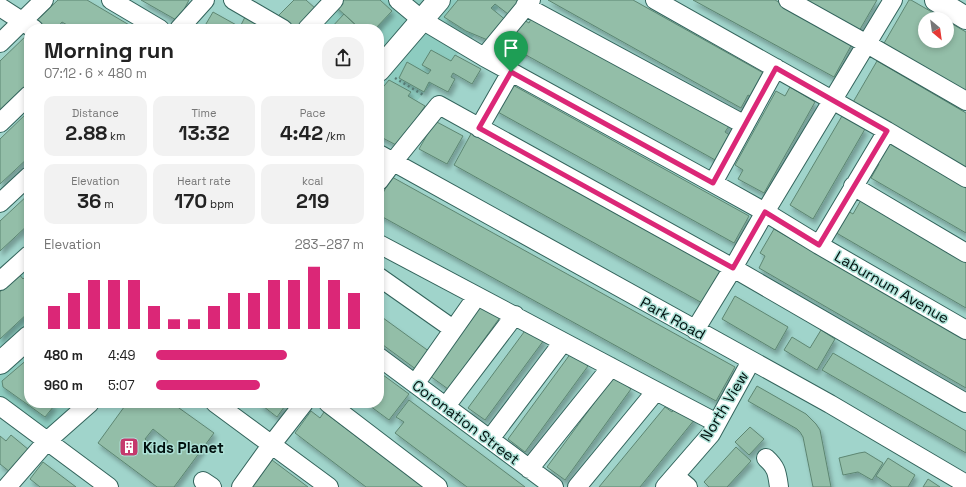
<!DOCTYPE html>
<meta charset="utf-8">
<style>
body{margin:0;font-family:"Space Grotesk",sans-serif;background:#f2f2f2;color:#222;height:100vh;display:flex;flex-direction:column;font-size:15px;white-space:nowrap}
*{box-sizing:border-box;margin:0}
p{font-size:13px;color:#767676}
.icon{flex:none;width:22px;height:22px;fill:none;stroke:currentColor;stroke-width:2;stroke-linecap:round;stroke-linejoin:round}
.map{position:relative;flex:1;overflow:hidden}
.sheet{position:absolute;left:24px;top:24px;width:360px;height:384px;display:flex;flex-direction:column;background:#fff;border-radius:16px;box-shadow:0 2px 6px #0003}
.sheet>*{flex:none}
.needle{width:26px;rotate:151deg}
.fabs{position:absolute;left:918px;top:12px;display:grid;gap:8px}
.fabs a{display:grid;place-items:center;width:36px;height:36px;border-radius:50%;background:#fff;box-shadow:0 2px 6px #0003;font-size:20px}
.pin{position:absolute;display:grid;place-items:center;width:34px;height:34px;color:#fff;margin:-41px -17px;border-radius:50% 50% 50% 0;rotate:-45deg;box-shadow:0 0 4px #0007}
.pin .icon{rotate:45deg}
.round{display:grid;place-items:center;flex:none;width:42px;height:42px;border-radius:16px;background:#f2f2f2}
.summary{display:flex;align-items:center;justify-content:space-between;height:68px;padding:0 20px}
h1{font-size:22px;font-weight:600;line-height:30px}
.figures{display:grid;grid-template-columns:repeat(3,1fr);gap:6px;height:68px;padding:4px 20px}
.figures div{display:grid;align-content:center;border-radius:10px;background:#f2f2f2;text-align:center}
.figures b{font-size:20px;font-weight:600}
.figures small{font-size:11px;font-weight:400}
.figures p{font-size:11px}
.chart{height:112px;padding:8px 20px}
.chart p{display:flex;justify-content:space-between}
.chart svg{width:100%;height:72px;margin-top:4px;stroke:#db2777;stroke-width:6}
ul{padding:0 20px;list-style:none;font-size:13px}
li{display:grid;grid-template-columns:64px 48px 1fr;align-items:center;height:30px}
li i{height:10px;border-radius:5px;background:#db2777}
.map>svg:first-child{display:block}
</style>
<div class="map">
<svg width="966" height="487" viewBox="0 0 966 487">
<defs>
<filter id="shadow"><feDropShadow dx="2.5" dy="4.5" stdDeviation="2" flood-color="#0004"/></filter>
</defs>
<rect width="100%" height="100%" fill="#a0d4cb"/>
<!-- built -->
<path fill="#8dccc0" d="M321,0H505L380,143L379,29H289Z
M29,244V403H83L48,432L0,399V272Z"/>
<!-- building -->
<path fill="#93bea8" stroke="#5d8672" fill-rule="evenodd" filter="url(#shadow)" d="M58,0H87L136,29H74L62,22L56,29H49L36,21Z
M141,0H189L178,21Z
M294,0H306L316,9L298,29H295L276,18Z
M339,0H380L392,11L375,29H360L334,5Z
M458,0H520L508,14L495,4L491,8L507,21L490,41L466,31L444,17Z
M548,0H633L767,75L754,98L748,95L741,108Z
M693,0H775L853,42L834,77Z
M804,0H877L859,31Z
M909,0H911L944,19H925V41H947V21L966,32V93L883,45Z
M213,12L240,27L246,15L271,29H203Z
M534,13L731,123L725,132L731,136L717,161L508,45L522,19L529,23Z
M344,14L360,29H330Z
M29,33V83L0,111V61Z
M431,50L451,61L455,55L481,69L472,84L453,73L451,77L455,79L448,92L429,82L424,92L399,78L407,62L428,74L431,70L422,65Z
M877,61L966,113V169L852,104Z
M389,80L411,92L408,96L425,106L398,146L379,136V92Z
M511,84L749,216L734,243L496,111Z
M790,87L815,102L764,193L738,179L743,170L735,165L776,91L785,96Z
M29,111V157L0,184V139Z
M842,116L865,129L813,219L790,205Z
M435,121L463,136L447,164L419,149Z
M472,132L722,271L704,304L454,165Z
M888,143L966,188V233L871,178L879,164L877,163Z
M392,177L735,367L716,401L379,215V211L383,203L379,201V200Z
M29,194V224L0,251V221Z
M861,200L966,261V308L833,231L846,210L853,214Z
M774,229L966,340V388L759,268L765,256L760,253Z
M29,273V312L0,339V292L19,274L23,279Z
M735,296L788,327L775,350L722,319Z
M483,303L501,316L448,389L430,376Z
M379,315L430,352L417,370L379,342Z
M527,328L544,340L485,420L468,408Z
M821,330L835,339L817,370L784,350L792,337L810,348Z
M571,353L588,366L525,452L508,439Z
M833,353L966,431V453L822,370Z
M29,358V385L28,387L29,388V403H50L54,406L45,417L3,387L2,381Z
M379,372L409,394L389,420L366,403H379Z
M614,376L631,389L565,480L547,467Z
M757,386L806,414L816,424L820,430L831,487H813L803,437L800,432L797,429L748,401Z
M409,400L525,487H467L395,433L404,422L396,417Z
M127,403H172L214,433L174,487H157L98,443ZM153,429L168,441L161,451L145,439Z
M259,403H287L277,417Z
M678,405L695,419L640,487H599L665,407L672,412Z
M311,411L320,418L324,412L423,487H366L295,433Z
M750,427L764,439L749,455L735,442Z
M11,435L29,450L10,472L0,464V436L6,441Z
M736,447L751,461L727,487H709L704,482Z
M865,452L883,463L872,480L858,472L843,475L839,458L859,453Z
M888,458L915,475L908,487H891V486L876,476Z
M272,460L308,487H252Z
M43,462L76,487H40L30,479Z
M928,479L940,487H923Z"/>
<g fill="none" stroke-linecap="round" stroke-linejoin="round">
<!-- minor casing -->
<g stroke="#33645c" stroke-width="20">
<path id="minor" d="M111,0L160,29
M233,0L283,29
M398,0L422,20L484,57L713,183L765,212L819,245L966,330
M655,0L887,131L966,178
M788,0L867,44L966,101
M525,6L745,125
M0,7L34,29
M179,29L205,0
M307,29L334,0
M0,43L44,0
M484,57L531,0
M0,123L29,95
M479,128L511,72
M379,154L830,404L966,484
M379,181L393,162L439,105L733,268L966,403
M713,183L776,68
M853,186L966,253
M0,203L29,176
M379,244L656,391L717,423
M819,245L887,131
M379,277L453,329
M0,281L29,255
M695,330L733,268L765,212L893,0
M379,357L554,487
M415,384L477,296
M215,403L329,487
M328,403L438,487
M0,406L109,487
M446,406L515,315
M490,439L563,342
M766,458C777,468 777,473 779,487
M529,469L611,367
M675,476L688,487
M203,481L212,487
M7,487L47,441L90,403
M241,487L272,444L304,403
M577,487L656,391
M665,487L711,434L751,361"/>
</g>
<!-- major casing -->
<g stroke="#33645c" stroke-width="24">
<path id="major" d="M936,0L966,18
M379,70L439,0
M0,363L29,337"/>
</g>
<!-- path -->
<path stroke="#577b75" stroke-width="2.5" stroke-dasharray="2 3" stroke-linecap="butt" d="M395,78L425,96"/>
<!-- minor -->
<use href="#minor" stroke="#fff" stroke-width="18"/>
<!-- major -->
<use href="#major" stroke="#fff" stroke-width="22"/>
</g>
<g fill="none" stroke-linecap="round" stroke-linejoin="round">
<!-- route casing -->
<g stroke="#fff" stroke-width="8">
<path id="route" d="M776,68L887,131L819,245L765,212L733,268L479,128L511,72L713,183Z"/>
</g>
<!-- route -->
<use href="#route" stroke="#db2777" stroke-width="5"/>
</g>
<!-- icons -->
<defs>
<g id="building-square" transform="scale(1)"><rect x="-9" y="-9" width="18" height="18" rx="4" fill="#c5396d" stroke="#ade1d7"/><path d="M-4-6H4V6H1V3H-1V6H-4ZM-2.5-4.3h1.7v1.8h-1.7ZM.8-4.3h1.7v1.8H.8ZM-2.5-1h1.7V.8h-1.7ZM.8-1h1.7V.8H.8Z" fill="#fff"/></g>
</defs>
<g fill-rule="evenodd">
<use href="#building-square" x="129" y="447"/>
</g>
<g text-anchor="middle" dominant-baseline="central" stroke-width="3" stroke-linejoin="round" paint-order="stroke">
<!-- street labels -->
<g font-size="15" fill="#00100e" stroke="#ade1d7">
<text transform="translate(892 287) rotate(30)">Laburnum Avenue</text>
<text transform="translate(673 318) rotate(29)">Park Road</text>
<text transform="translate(724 406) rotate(-59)">North View</text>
<text transform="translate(466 422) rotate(37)">Coronation Street</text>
</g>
<!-- poi labels -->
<g font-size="15" font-weight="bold" fill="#00100e" stroke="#ade1d7" text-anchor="start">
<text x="143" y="447">Kids Planet</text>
</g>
</g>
</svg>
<div class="fabs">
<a><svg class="needle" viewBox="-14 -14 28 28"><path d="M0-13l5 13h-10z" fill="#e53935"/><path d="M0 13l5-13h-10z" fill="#767676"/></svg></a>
</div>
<div class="pin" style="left:511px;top:72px;background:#1e9e55"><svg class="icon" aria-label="arrive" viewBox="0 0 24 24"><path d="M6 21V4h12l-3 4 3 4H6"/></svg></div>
<section class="sheet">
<div class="summary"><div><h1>Morning run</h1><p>07:12 · 6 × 480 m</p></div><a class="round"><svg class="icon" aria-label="share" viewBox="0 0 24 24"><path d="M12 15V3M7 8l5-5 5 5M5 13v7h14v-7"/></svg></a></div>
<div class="figures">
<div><p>Distance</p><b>2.88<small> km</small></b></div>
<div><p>Time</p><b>13:32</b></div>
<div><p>Pace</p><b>4:42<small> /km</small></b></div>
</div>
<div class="figures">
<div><p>Elevation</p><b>36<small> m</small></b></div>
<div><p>Heart rate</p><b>170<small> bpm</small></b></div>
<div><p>kcal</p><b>219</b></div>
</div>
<div class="chart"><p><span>Elevation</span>283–287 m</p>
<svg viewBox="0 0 160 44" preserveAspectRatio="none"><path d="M5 44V30M15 44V22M25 44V14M35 44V14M45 44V14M55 44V30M65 44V38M75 44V38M85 44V30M95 44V22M105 44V22M115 44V14M125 44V14M135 44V6M145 44V14M155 44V22"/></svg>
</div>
<ul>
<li><b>480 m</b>4:49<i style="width:63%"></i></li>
<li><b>960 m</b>5:07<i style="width:50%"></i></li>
</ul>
</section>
</div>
